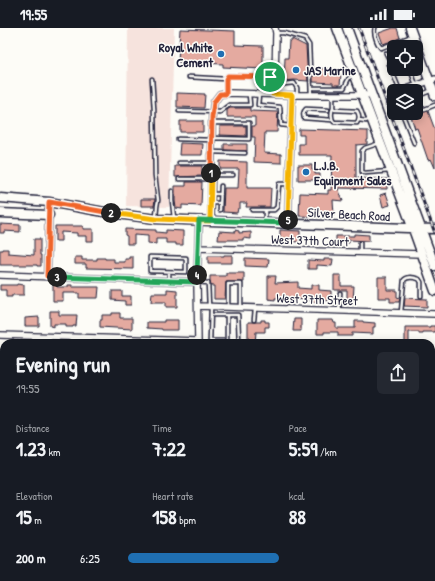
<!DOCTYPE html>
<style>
body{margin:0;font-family:"Patrick Hand",sans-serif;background:#242831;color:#f1f3f6;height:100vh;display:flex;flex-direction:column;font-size:15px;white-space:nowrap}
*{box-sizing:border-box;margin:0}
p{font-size:13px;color:#9ea1a6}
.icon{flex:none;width:22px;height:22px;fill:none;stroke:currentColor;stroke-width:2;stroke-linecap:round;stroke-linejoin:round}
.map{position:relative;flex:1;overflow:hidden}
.panel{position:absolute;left:0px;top:311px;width:435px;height:242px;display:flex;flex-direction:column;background:#171b24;border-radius:12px 12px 0 0;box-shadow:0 2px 10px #0003}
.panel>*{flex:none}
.tools{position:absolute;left:387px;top:12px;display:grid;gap:8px}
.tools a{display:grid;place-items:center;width:36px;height:36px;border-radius:6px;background:#171b24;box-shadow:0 2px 10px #0003;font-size:20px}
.pin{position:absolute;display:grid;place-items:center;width:34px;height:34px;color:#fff;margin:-17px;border:2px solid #fff;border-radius:50%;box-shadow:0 1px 4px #0007}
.km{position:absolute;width:20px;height:20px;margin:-10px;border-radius:50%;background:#222;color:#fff;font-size:11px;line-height:20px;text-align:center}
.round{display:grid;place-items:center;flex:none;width:42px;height:42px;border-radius:6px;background:#242831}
.summary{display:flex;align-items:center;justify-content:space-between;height:68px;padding:0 16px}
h1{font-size:22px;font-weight:700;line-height:30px}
.figures{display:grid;grid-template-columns:repeat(3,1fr);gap:6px;height:68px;padding:4px 16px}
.figures div{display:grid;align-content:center}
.figures b{font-size:20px;font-weight:700}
.figures small{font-size:11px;font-weight:400}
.figures p{font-size:11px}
ul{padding:0 16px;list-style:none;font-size:13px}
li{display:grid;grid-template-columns:64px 48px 1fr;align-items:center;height:30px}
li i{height:10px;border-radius:5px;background:#1f6fb2}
.status{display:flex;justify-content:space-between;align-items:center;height:28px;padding:0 20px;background:#171b24;direction:ltr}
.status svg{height:11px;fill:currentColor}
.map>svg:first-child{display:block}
</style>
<div class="status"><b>19:55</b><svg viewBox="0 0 49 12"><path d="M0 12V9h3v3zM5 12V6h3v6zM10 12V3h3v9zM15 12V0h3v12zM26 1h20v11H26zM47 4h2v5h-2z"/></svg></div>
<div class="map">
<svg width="435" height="553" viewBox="0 0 435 553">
<rect width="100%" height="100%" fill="#fdfcf7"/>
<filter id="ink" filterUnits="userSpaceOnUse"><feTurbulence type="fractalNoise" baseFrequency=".025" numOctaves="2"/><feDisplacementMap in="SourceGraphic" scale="8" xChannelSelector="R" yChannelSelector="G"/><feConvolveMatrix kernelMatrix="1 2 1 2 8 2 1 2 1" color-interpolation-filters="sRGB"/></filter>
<g filter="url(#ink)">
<!-- built -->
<path fill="#f6e3dd" d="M128,0H174L169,179L126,178Z"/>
<!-- building -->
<path fill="#e4aaa0" stroke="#22223b" d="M393,0H397L400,10L383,16L379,5Z
M180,1L235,3V17L263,18V41L223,39V36L178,34Z
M292,11L306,18L308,53L294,52L284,53L285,30H288L289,13H292Z
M313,40L334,41V46H341L340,57H333V55L314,54H313Z
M177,65L205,66L204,80L177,79Z
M230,80H250V83L278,84L277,104H265L264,125L281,126V135L254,134L255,109H252V98H255V89H227V82Z
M428,83L435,102V140L431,131L428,132L417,100L415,101L410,85H419V86Z
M180,93H203V104H180Z
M220,98H246V108L220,107Z
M299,101L368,103V112H367V116L356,117V150L387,151V161L338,160L343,173L333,172L334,187H326V189L299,188L300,165L328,166V162H331L332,127H299V116H304V107H299Z
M180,115L203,116L202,127H179Z
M224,116H247V123L224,122Z
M220,133L247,134V160H271L270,179H246L247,175H240V180H238L237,185L223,184L224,160H238L239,141H220Z
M298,137H312V142H315V146H320V152H298Z
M175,138H202V148L175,149Z
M186,154H202L201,178L182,177V181L176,180L175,173V158H186Z
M386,165L390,177L383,179L380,167Z
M141,171H155L154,178H141Z
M0,196L20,197V204L4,203V205H0Z
M55,198H83V201H93V213H86V208H77V205L61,204V213H55Z
M125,201L156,202V204L166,205V202L183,203V217H176V215H166V211H156V216L148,215V208L134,207V216H127V208L125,207Z
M235,202L239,203V205L251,204V211L243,210V212H218L219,203L235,204Z
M280,202L300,203V214L280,213Z
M354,206L369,207V213L349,212V215L336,214V208H354Z
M34,211H40V227H41V238H37V237H0V222H3V221H8V225L34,227Z
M224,227H232V235H208V228H224Z
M75,229H82V232H97V230H105V231H114V234H125V231H129V229H133V241L86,240V236H75Z
M245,230L269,231L268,239L245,238Z
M324,231H333L332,238L317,237V241H308V232L324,233Z
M226,245H244V254H226L225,271H214V258H211L210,253V248H226Z
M334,247H341V258H354L353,273H347V262H334Z
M268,248H276L275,255L298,254V260L311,261V257H319V262L331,263V273L317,272V274H311V272L291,271V270H275V272L268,271Z
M378,249H387V262H397V269L400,270L399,274H390V270H378Z
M17,256L24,257V267H12V269H6V262H0V257H17Z
M53,256H57V259H68V257H72V259H99L98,270H79V265H63V273H53Z
M167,261L177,262V279H166V274H151L152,265H167Z
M112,263H122V268H131V277H125V273L112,272Z
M405,270L427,271V279L404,278Z
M50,283H59V287H77L76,298H73V299H66V296H54V299L50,298Z
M112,285H120V290H132V301L100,299V292H102V287H112Z
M39,289V298H25V290Z
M294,291H301V303H293Z
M164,292H178V302H162V301L147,300V294H164Z
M261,292H265V294H269V299H265V304H256L255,315H248V294H261Z
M317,292H333L334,295H336V300H355V293H363V294L375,295V299H373V306L352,305V308H338V304H324V306H317Z
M430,298H435V304H423V306H419V304H409V315H405V299H430Z"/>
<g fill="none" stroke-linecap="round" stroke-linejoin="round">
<!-- lane casing -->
<g stroke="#22223b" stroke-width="5.5">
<path id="lane" d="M375,0C373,5 377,16 381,20L412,8
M277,5H284L305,11L309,17L311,67
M386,25L389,31H391L394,30
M389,36L400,63
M410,41L416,57
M189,49L226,51
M152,51L154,81L155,147L158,172L157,178L156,189
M274,59L284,56L294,55L297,60V67
M311,60H344L349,50L353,48
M430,63L418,68L417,69L422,81H425L435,77
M226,66V51L228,48L275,49
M259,66L258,77L280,79L281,97L291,98
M333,80C331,84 331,91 334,94L357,95C359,91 360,88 357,83L335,82L333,80V67
M328,82L306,81C303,84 303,86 304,90L332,92
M179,83L220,84L229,77H250L249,66
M402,85L414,115
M359,92L366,93L370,91
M212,95H249V111L212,110
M178,111L211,112
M380,115L365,120L362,123V144L365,145L390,143
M212,124L245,125
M179,135H211
M212,147H233
M179,151H210
M172,163V173L174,190
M211,166H221
M211,175H220
M220,182L221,158
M252,182H274L277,179L279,156H288
M265,194V182
M360,224V215
M150,229L186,230V244L150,243Z
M169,252V244
M197,254L208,255L209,278
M211,279L210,313H227V287H238L239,314
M228,279V256H241V279
M339,283L340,265
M401,284L404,252C408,248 413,249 419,251L421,254V268
M211,287H227
M254,292L255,281"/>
</g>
<!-- street casing -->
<g stroke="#22223b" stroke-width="8">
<path id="street" d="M401,63L435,51
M273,66L275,51L276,5L275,0
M211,193L212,89L214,74L220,66L229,65L292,67H366
M288,195L292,67
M198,220L421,226
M0,247L197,254
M47,248L49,174
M198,278L435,286
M0,307L198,313
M198,315L197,254L199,193
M431,351H435
M0,366H4
M431,408H435
M0,428H4
M431,466H435
M0,490H4
M431,524H435
M0,551L56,553
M192,553V549
M340,553V549"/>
</g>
<!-- secondary casing -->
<g stroke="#22223b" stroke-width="11">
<path id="secondary" d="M337,0L413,201L435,263
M347,0L435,238
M410,0L435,68
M0,170L49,174L110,185L156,191L435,201
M0,185L49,187"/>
</g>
<!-- lane -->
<use href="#lane" stroke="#fdfcf7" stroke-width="2.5"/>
<!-- street -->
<use href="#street" stroke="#fdfcf7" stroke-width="5.5"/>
<!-- secondary -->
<use href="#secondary" stroke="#fdfcf7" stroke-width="8"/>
<!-- rail casing -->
<g stroke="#22223b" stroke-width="3">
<path id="rail" d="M359,0L435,205"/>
</g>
<!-- rail -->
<use href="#rail" stroke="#fdfcf7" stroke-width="1.5" stroke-dasharray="4.5" stroke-linecap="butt"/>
</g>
</g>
<g fill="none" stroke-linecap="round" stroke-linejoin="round" filter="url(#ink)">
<!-- split-1 casing -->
<g stroke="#fff" stroke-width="8">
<path id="split-1" d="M211,145L212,89L214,74L220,66H226V51L228,48L270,49"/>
</g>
<!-- split-2 casing -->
<g stroke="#fff" stroke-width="8">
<path id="split-2" d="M111,185L156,191L210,193L211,145"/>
</g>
<!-- split-3 casing -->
<g stroke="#fff" stroke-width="8">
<path id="split-3" d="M57,249L47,248L49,174L111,185"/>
</g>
<!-- split-4 casing -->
<g stroke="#fff" stroke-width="8">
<path id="split-4" d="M57,249L197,254V247"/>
</g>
<!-- split-5 casing -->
<g stroke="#fff" stroke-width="8">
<path id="split-5" d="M197,247L199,192L288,195V192"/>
</g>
<!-- split-6 casing -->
<g stroke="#fff" stroke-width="8">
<path id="split-6" d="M270,49H275L273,66L292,67L288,192"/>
</g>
<!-- split-1 -->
<use href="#split-1" stroke="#f0652b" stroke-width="5"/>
<!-- split-2 -->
<use href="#split-2" stroke="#f5b400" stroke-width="5"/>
<!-- split-3 -->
<use href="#split-3" stroke="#f0652b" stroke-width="5"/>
<!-- split-4 -->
<use href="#split-4" stroke="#22a559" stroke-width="5"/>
<!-- split-5 -->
<use href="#split-5" stroke="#22a559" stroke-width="5"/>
<!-- split-6 -->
<use href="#split-6" stroke="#f5b400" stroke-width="5"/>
</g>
<!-- markers -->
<g fill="#1f6fb2" stroke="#fdfcf7" stroke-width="1.5">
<circle cx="221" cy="26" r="4"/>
<circle cx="296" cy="42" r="4"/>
<circle cx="306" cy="144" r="4"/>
</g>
<g text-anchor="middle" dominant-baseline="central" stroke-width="3" stroke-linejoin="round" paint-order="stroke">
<!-- poi labels -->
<g font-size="13" font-weight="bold" fill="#22223b" stroke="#fdfcf7" text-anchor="start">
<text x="213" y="19" text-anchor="end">Royal White<tspan x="213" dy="15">Cement</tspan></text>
<text x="304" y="42">JAS Marine</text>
<text x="314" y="137">L.J.B.<tspan x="314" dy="15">Equipment Sales</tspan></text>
</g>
<!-- street labels -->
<g font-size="13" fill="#22223b" stroke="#fdfcf7">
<text transform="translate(349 186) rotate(3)">Silver Beach Road</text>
<text transform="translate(310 212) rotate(2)">West 37th Court</text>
<text transform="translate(317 271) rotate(2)">West 37th Street</text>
</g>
</g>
</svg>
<div class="tools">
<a><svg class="icon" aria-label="locate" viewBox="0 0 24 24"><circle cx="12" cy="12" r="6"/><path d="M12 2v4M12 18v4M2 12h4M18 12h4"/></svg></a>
<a><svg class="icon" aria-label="layers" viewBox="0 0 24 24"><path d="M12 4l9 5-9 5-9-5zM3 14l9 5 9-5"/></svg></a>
</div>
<div class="pin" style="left:270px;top:49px;background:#1e9e55"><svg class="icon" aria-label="arrive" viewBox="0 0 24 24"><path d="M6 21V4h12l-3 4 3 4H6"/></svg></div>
<b class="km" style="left:211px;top:145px">1</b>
<b class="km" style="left:111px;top:185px">2</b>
<b class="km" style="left:57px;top:249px">3</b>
<b class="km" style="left:197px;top:247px">4</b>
<b class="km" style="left:288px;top:192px">5</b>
<section class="panel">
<div class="summary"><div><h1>Evening run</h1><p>19:55</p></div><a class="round"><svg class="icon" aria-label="share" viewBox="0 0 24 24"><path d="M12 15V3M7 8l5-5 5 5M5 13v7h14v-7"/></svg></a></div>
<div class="figures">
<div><p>Distance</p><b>1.23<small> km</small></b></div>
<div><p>Time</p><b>7:22</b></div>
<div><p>Pace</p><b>5:59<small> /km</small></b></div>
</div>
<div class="figures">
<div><p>Elevation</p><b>15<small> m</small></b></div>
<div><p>Heart rate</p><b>158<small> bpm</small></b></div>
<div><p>kcal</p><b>88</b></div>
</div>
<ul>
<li><b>200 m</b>6:25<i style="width:52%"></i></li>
</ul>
</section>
</div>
